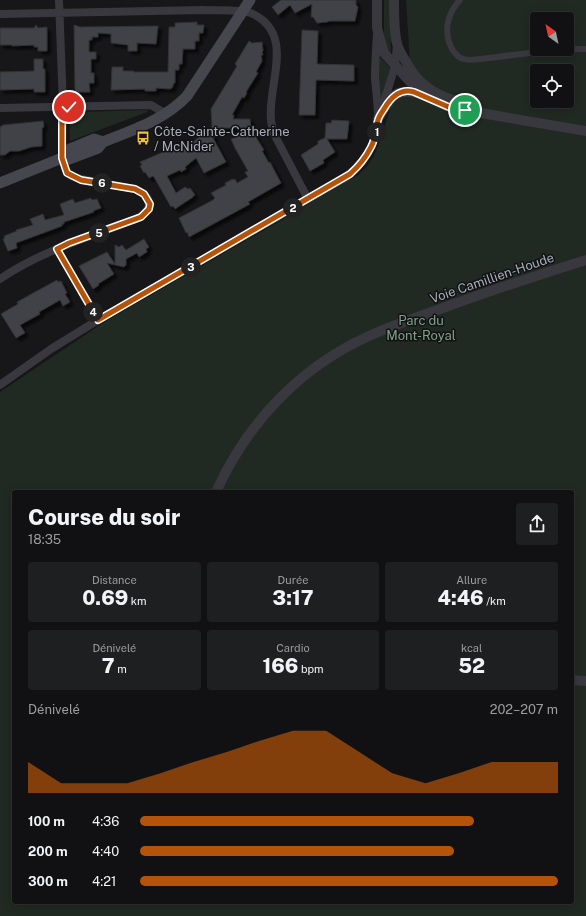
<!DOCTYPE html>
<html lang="fr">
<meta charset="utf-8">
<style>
body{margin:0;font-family:"Public Sans",sans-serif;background:#1e1f21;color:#f1f3f6;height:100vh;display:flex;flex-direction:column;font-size:15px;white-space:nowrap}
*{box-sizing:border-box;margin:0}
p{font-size:13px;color:#9c9da0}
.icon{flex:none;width:22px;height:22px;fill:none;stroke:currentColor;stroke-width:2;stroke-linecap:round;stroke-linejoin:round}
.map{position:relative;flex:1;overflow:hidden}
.drawer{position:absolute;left:12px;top:490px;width:562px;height:414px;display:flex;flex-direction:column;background:#111113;border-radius:4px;box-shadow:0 2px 10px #0003,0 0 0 1px #303133}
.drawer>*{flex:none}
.needle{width:26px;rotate:327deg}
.fabs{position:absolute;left:530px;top:12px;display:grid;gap:8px}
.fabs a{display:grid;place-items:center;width:44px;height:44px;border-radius:4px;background:#111113;box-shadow:0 2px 10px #0003,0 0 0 1px #303133;font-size:20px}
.pin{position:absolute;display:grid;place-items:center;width:34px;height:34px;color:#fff;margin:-17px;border:2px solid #fff;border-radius:50%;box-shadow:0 1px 4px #0007}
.km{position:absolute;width:20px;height:20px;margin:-10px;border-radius:50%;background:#222;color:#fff;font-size:11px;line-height:20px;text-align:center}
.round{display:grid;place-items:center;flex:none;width:42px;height:42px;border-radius:4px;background:#1e1f21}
.summary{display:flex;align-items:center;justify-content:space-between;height:68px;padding:0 16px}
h1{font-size:22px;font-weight:800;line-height:30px}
.stats{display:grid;grid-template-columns:repeat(3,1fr);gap:6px;height:68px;padding:4px 16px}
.stats div{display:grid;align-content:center;border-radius:4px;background:#1e1f21;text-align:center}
.stats b{font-size:20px;font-weight:800}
.stats small{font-size:11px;font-weight:400}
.stats p{font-size:11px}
.chart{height:112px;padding:8px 16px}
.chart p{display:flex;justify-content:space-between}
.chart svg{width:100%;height:72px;margin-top:4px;fill:#b45309;opacity:.7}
ul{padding:0 16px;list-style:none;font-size:13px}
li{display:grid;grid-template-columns:64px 48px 1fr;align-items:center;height:30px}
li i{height:10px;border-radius:5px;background:#b45309}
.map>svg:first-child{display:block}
</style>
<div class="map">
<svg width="586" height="916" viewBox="0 0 586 916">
<defs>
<filter id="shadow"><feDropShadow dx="3.5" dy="3.5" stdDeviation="1" flood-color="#0009"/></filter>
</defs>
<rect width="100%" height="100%" fill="#171719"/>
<!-- green -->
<path fill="#212923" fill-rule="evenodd" d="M384,0H390L391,52L389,53L384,35Z
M406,0H586V916H0V392L106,321L280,221L358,175L367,166L374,156L381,139L391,106L398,97L412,95ZM537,19H567V49H537ZM537,71H567V101H537ZM14,492H572V902H14Z
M381,58L390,68L382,97L379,96V59Z
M148,110L147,112L70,141L69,116L81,112Z"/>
<!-- building -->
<path fill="#414246" stroke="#313135" filter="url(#shadow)" d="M281,0H356V5L358,7L355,21H329L327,22L317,23L313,17H311L312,4L295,13L290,5L278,15L272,7Z
M197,22V25H204L203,33H199V41H195V49H183L182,64H179V70H175V83H174L172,88L170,89L156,88V91H145V89L111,90L112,67H123V71H134V72H168L169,27H175V23Z
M36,25L38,28L47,27V51H38V47H34V45L12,46V45H0V28H34Z
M74,25L80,27L158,26L156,44L137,43V51H128V45L111,43V34L98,33V37H92V40H89V52H96V59H91V73H94V83H89L90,92H75Z
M302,30L318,31L317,64L354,65V81L316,80L315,115H299Z
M249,41L252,43L262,42L263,51L262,52L263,55H261L262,61L256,72L258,73L246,92L247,93L244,98L242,97L232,115H234L233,119H250L251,128H212L211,109L237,66L235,64Z
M34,59H43V69H45V92H34V89L0,90V72L34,71Z
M332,120L349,121L347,139H327L335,152L323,160L324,163L310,171L301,155L318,144V141L325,138L326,123H331Z
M43,121L44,127L42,128V146L31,147L19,151H10L5,155H0V127L3,125Z
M207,130L215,137L213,138L226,162L204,173L196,158L185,167L186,169L181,172L180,170L167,176L176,193L185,187L188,189L190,188L195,195L193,196V197L175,209L173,206L171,207L154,177L153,176L149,178L145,172L144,173L140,166L142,165L140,162L168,150L175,149L191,141L192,143Z
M254,131L257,139L264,150L262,151L269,163L270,162L281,183L248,202L250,204L189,237L187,232L186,233L179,218L213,200L215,198L211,193L226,185L225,183L233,179V180L235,179L237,183L248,177L245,172L248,171L235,148L231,139Z
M91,198L92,200L97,199L101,208L93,211L94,212L64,222V224H62V226L16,243L17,248L8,251L3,239L5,238L4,236L17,231L16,230L33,225L30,219L43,214L45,220L64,215L60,204L73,199L75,203Z
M144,239L149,247L146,249L147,252L139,257L137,253L126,259V265L124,267L107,263L114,274L98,284L99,285L93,289L79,266L107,252L115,264V245L119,247L122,245L126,250Z
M57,280L58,282L61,281L67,293L65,294L70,302L63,306L60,300L39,312L40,314L20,325L25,333L16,338L1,314L18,304L17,302Z"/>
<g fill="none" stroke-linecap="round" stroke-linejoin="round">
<!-- pedestrian -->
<path stroke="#38383e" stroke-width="6" d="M460,0C448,13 443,30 451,47C453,51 455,54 459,57C465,61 474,60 481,59L561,49
M567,49H586"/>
<!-- minor -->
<path stroke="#38383e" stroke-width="8" d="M0,14L204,10C216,11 243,9 253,14C296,35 267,85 271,120C271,124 273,128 273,132L308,199
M383,105L395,66L397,45
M0,108L151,105L166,114
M57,249L98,320
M0,279C41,251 90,237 136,219C154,210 153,196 135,189L81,179L71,176L66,170L62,158L63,107L59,0
M0,385L51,349L98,320L345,178C364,164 378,142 378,118C378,104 376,91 375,78C375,63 376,49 377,34"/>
<!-- tertiary -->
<path stroke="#38383e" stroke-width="10" d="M377,0V28L384,53L421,94L451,108L586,131
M394,0C394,11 394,33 397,43C398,49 402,55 405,60C420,89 440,98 471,105
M378,119C390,99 394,86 420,94
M216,492C247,423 300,367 369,336C395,324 424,315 451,305C496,289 541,274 586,260
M572,680L586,681"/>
<!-- secondary -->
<path stroke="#46474e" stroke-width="11" d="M62,158L65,151L94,139L103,142
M0,183L62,158L69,159L98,148L103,142C133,130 164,120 187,96L250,0"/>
</g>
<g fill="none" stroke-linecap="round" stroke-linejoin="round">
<!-- route casing -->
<g stroke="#fff" stroke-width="8">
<path id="route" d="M69,107H62V158L67,173L81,180L135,189L144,194L150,204L149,209L141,217L69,243L57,249L98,320L350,174C359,166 366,157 371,147C376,138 375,129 378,120C379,116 382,112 384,109C391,97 400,88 414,92L451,108L465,110"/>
</g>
<!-- route -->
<use href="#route" stroke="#b45309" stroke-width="5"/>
</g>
<!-- icons -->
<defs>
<g id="bus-bare" transform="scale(1.08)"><path d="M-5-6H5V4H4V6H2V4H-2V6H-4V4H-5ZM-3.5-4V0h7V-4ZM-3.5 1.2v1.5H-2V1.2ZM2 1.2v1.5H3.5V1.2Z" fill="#efc239" stroke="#121214" stroke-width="2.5" paint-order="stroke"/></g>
</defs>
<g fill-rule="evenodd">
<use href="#bus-bare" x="143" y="138"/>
</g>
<g text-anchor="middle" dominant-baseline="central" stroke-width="3" stroke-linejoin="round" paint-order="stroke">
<!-- poi labels -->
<g font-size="13" fill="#a9adb9" stroke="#121214" text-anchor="start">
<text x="154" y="131">Côte-Sainte-Catherine<tspan x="154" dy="15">/ McNider</tspan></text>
</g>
<!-- street labels -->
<g font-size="13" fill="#a9adb9" stroke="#121214">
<text transform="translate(492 278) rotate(-19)">Voie Camillien-Houde</text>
</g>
<!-- park labels -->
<g font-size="13" fill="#81a386" stroke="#121214">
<text x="421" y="320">Parc du<tspan x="421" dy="15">Mont-Royal</tspan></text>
</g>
</g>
</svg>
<div class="fabs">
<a><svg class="needle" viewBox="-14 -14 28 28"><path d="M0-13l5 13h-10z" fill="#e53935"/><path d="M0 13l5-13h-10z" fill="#9c9da0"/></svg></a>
<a><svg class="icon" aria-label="locate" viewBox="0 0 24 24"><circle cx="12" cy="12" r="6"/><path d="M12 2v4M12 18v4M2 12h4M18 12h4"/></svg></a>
</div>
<div class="pin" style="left:465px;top:110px;background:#1e9e55"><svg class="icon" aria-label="arrive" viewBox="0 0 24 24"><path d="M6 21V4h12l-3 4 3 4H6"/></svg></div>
<div class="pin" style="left:69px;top:107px;background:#d93025"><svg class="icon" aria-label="check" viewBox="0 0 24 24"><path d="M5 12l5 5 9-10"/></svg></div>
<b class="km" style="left:377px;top:132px">1</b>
<b class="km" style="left:293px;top:208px">2</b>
<b class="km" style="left:191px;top:267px">3</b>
<b class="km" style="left:93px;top:312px">4</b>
<b class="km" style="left:99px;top:233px">5</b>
<b class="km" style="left:102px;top:183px">6</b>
<section class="drawer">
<div class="summary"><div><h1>Course du soir</h1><p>18:35</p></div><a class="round"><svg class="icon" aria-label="share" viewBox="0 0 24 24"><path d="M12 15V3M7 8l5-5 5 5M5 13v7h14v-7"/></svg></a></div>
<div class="stats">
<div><p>Distance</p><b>0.69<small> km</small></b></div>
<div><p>Durée</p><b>3:17</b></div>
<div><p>Allure</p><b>4:46<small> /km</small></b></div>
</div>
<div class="stats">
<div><p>Dénivelé</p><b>7<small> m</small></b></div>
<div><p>Cardio</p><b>166<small> bpm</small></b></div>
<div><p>kcal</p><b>52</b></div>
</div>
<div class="chart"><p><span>Dénivelé</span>202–207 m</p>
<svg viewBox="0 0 160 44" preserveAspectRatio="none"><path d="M0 44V25L10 38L20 38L30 38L40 32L50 25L60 19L70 12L80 6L90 6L100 19L110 32L120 38L130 32L140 25L150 25L160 25V44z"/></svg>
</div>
<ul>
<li><b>100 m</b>4:36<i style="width:80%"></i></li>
<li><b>200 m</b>4:40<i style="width:75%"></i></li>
<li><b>300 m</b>4:21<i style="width:100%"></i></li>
</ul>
</section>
</div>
